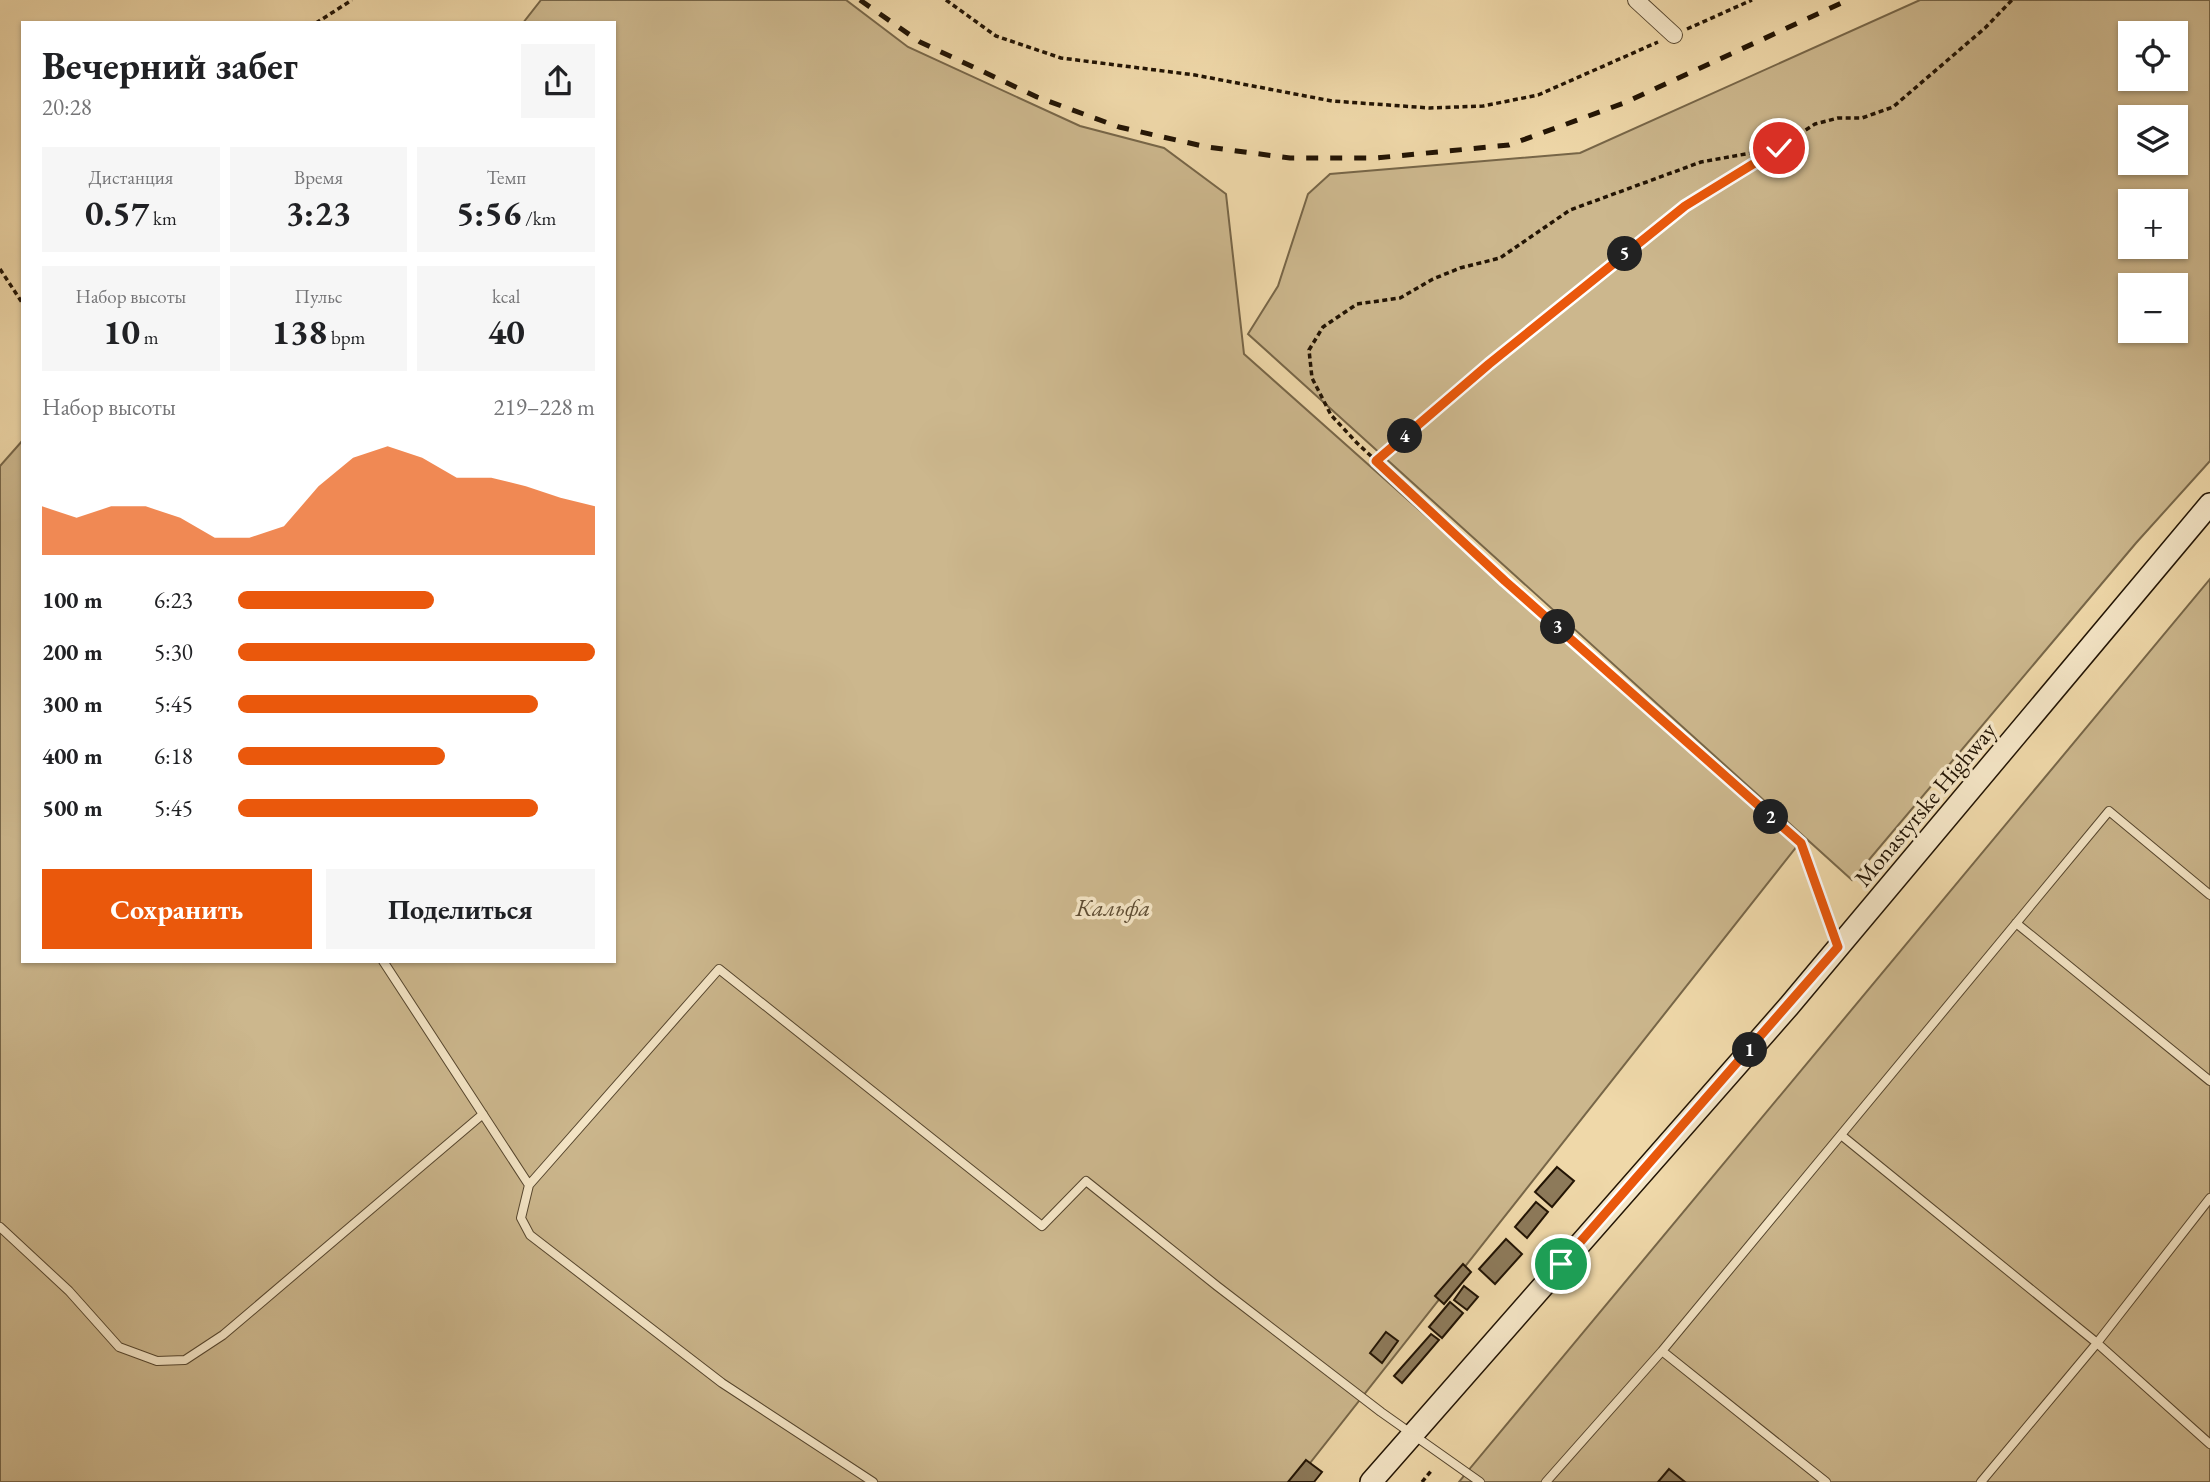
<!DOCTYPE html>
<html lang="ru">
<meta charset="utf-8">
<style>
body{margin:0;font-family:"EB Garamond",serif;background:#f6f6f6;color:#202124;height:100vh;display:flex;flex-direction:column;font-size:26px;white-space:nowrap}
*{box-sizing:border-box;margin:0}
p{font-size:23px;color:#757577}
.icon{flex:none;width:38px;height:38px;fill:none;stroke:currentColor;stroke-width:2;stroke-linecap:round;stroke-linejoin:round}
.map{position:relative;flex:1;overflow:hidden}
.side{position:absolute;left:21px;top:21px;width:595px;height:942px;display:flex;flex-direction:column;background:#fff;border-radius:0px;box-shadow:0 2px 5px #0004}
.side>*{flex:none}
.fabs{position:absolute;left:2118px;top:21px;display:grid;gap:14px}
.fabs a{display:grid;place-items:center;width:70px;height:70px;border-radius:0px;background:#fff;box-shadow:0 2px 5px #0004;font-size:35px}
.pin{position:absolute;display:grid;place-items:center;width:60px;height:60px;color:#fff;margin:-30px;border:4px solid #fff;border-radius:50%;box-shadow:0 2px 7px #0007}
.km{position:absolute;width:35px;height:35px;margin:-18px;border-radius:50%;background:#222;color:#fff;font-size:19px;line-height:35px;text-align:center}
.round{display:grid;place-items:center;flex:none;width:74px;height:74px;border-radius:0px;background:#f6f6f6}
.summary{display:flex;align-items:center;justify-content:space-between;height:119px;padding:0 21px}
h1{font-size:38px;font-weight:700;line-height:52px}
.figures{display:grid;grid-template-columns:repeat(3,1fr);gap:10px;height:119px;padding:7px 21px}
.figures div{display:grid;align-content:center;border-radius:0px;background:#f6f6f6;text-align:center}
.figures b{font-size:35px;font-weight:700}
.figures small{font-size:19px;font-weight:400}
.figures p{font-size:19px}
.chart{height:196px;padding:14px 21px}
.chart p{display:flex;justify-content:space-between}
.chart svg{width:100%;height:126px;margin-top:7px;fill:#ea580c;opacity:.7}
.button{display:flex;gap:14px;margin-top:auto;padding:14px 21px}
.button a{flex:1;height:80px;border-radius:0px;background:#ea580c;color:#fff;font-size:28px;font-weight:700;line-height:80px;text-align:center}
.button a+a{background:#f6f6f6;color:#202124}
ul{padding:0 21px;list-style:none;font-size:23px}
li{display:grid;grid-template-columns:112px 84px 1fr;align-items:center;height:52px}
li i{height:18px;border-radius:9px;background:#ea580c}
.map>svg:first-child{display:block}
</style>
<div class="map">
<svg width="2210" height="1482" viewBox="0 0 2210 1482">
<rect width="100%" height="100%" fill="#efd8a9"/>
<filter id="stains"><feTurbulence type="fractalNoise" baseFrequency=".00286" numOctaves="4"/><feColorMatrix values="0 0 0 0 .2 0 0 0 0 .09 0 0 0 0 .02 0 0 0 .5 -.17"/></filter>
<radialGradient id="worn" r=".72"><stop offset=".6" stop-color="#630" stop-opacity="0"/><stop offset="1" stop-color="#630" stop-opacity=".3"/></radialGradient>
<!-- green -->
<path fill="#ccb78d" stroke="#776648" stroke-width="2" fill-rule="evenodd" d="M541,0H846L908,47L1080,126L1164,148L1226,194L1244,354L1797,846L1295,1482H0V466L23,440V961H614V23H523Z
M1920,0H2210V461L2136,543L1852,880L1248,334L1278,286L1308,194L1330,174L1580,153ZM2175,33V79H2130V33ZM2175,117V163H2130V117ZM2130,201H2175V247H2130ZM2130,285H2175V331H2130Z
M2210,579V1482H1459L1467,1472Z"/>
<!-- building -->
<path fill="#8d7a5a" stroke="#221404" stroke-width="2" d="M1557,1167L1574,1181L1552,1207L1535,1192Z
M1536,1202L1548,1212L1527,1238L1515,1227Z
M1506,1239L1522,1254L1495,1284L1479,1269Z
M1463,1264L1471,1272L1444,1304L1435,1296Z
M1464,1286L1478,1297L1467,1310L1454,1300Z
M1450,1302L1463,1313L1442,1338L1429,1327Z
M1386,1332L1398,1341L1382,1363L1370,1353Z
M1431,1334L1439,1340L1402,1383L1394,1376Z
M1306,1460L1322,1472L1314,1482H1288Z
M1669,1469L1685,1482H1658Z"/>
<g fill="none" stroke-linecap="round" stroke-linejoin="round">
<!-- service casing -->
<g stroke="#55452d" stroke-width="10">
<path id="service" d="M2016,923L2210,1081
M383,961L529,1185L719,969L1042,1226L1086,1181L1217,1286L1381,1412L1480,1482
M1841,1135L2097,1343L2210,1444
M529,1185L521,1218L530,1235L722,1383L873,1482
M0,1227L69,1291L119,1347L157,1361L185,1360L223,1335L483,1114
M1662,1351L2109,811L2210,895
M1546,1482L1662,1351L1826,1482
M1981,1482L2097,1343L2210,1198"/>
</g>
<!-- minor casing -->
<g stroke="#55452d" stroke-width="18">
<path id="minor" d="M1636,0L1674,35"/>
</g>
<!-- secondary casing -->
<g stroke="#221404" stroke-width="24">
<path id="secondary" d="M1371,1482L1789,1006L2210,504"/>
</g>
<!-- path -->
<path stroke="#221404" stroke-width="3.5" stroke-dasharray="5 3.5" stroke-linecap="butt" d="M946,0L996,36L1061,58L1195,75L1332,101L1430,108L1483,106L1538,95L1658,42
M316,23L352,0
M1687,29L1752,0
M1779,148L1701,162L1570,210L1500,258L1460,268L1433,279L1400,298L1357,304L1323,327L1309,350L1312,378L1331,415L1357,443L1505,581L1801,843L1831,926
M0,269L23,304
M1375,461L1489,364L1685,207L1815,124L1838,118H1862L1893,107L1985,28L2012,0
M1422,1482L1431,1471"/>
<!-- service -->
<use href="#service" stroke="#f5e6c7" stroke-width="8"/>
<!-- minor -->
<use href="#minor" stroke="#f5e6c7" stroke-width="16"/>
<!-- secondary -->
<use href="#secondary" stroke="#f5e6c7" stroke-width="21"/>
<!-- rail -->
<path stroke="#221404" stroke-width="5" stroke-dasharray="12 12" stroke-linecap="butt" d="M860,0L920,42L1037,97L1119,127L1207,147L1290,158H1376L1509,145L1624,103L1848,0"/>
</g>
<g fill="none" stroke-linecap="round" stroke-linejoin="round">
<!-- route casing -->
<g stroke="#fff" stroke-width="14">
<path id="route" d="M1561,1264L1838,947L1801,843L1505,581L1376,461L1489,364L1685,206L1779,148"/>
</g>
<!-- route -->
<use href="#route" stroke="#ea580c" stroke-width="9"/>
</g>
<g text-anchor="middle" dominant-baseline="central" stroke-width="7" stroke-linejoin="round" paint-order="stroke">
<!-- street labels -->
<g font-size="24" fill="#221404" stroke="#f5e6c7">
<text transform="translate(1925 804) rotate(-50)">Monastyrske Highway</text>
</g>
<!-- park labels -->
<g font-size="24" font-style="italic" fill="#5e4d34" stroke="#f5e6c7">
<text x="1113" y="907">Кальфа</text>
</g>
</g>
<rect width="100%" height="100%" filter="url(#stains)"/>
<rect width="100%" height="100%" fill="url(#worn)"/>
</svg>
<div class="fabs">
<a><svg class="icon" aria-label="locate" viewBox="0 0 24 24"><circle cx="12" cy="12" r="6"/><path d="M12 2v4M12 18v4M2 12h4M18 12h4"/></svg></a>
<a><svg class="icon" aria-label="layers" viewBox="0 0 24 24"><path d="M12 4l9 5-9 5-9-5zM3 14l9 5 9-5"/></svg></a>
<a>+</a>
<a>−</a>
</div>
<div class="pin" style="left:1561px;top:1264px;background:#1e9e55"><svg class="icon" aria-label="arrive" viewBox="0 0 24 24"><path d="M6 21V4h12l-3 4 3 4H6"/></svg></div>
<div class="pin" style="left:1779px;top:148px;background:#d93025"><svg class="icon" aria-label="check" viewBox="0 0 24 24"><path d="M5 12l5 5 9-10"/></svg></div>
<b class="km" style="left:1750px;top:1050px">1</b>
<b class="km" style="left:1771px;top:817px">2</b>
<b class="km" style="left:1558px;top:627px">3</b>
<b class="km" style="left:1405px;top:436px">4</b>
<b class="km" style="left:1625px;top:254px">5</b>
<section class="side">
<div class="summary"><div><h1>Вечерний забег</h1><p>20:28</p></div><a class="round"><svg class="icon" aria-label="share" viewBox="0 0 24 24"><path d="M12 15V3M7 8l5-5 5 5M5 13v7h14v-7"/></svg></a></div>
<div class="figures">
<div><p>Дистанция</p><b>0.57<small> km</small></b></div>
<div><p>Время</p><b>3:23</b></div>
<div><p>Темп</p><b>5:56<small> /km</small></b></div>
</div>
<div class="figures">
<div><p>Набор высоты</p><b>10<small> m</small></b></div>
<div><p>Пульс</p><b>138<small> bpm</small></b></div>
<div><p>kcal</p><b>40</b></div>
</div>
<div class="chart"><p><span>Набор высоты</span>219–228 m</p>
<svg viewBox="0 0 160 44" preserveAspectRatio="none"><path d="M0 44V27L10 31L20 27L30 27L40 31L50 38L60 38L70 34L80 20L90 10L100 6L110 10L120 17L130 17L140 20L150 24L160 27V44z"/></svg>
</div>
<ul>
<li><b>100 m</b>6:23<i style="width:55%"></i></li>
<li><b>200 m</b>5:30<i style="width:100%"></i></li>
<li><b>300 m</b>5:45<i style="width:84%"></i></li>
<li><b>400 m</b>6:18<i style="width:58%"></i></li>
<li><b>500 m</b>5:45<i style="width:84%"></i></li>
</ul>
<div class="button"><a>Сохранить</a><a>Поделиться</a></div>
</section>
</div>
